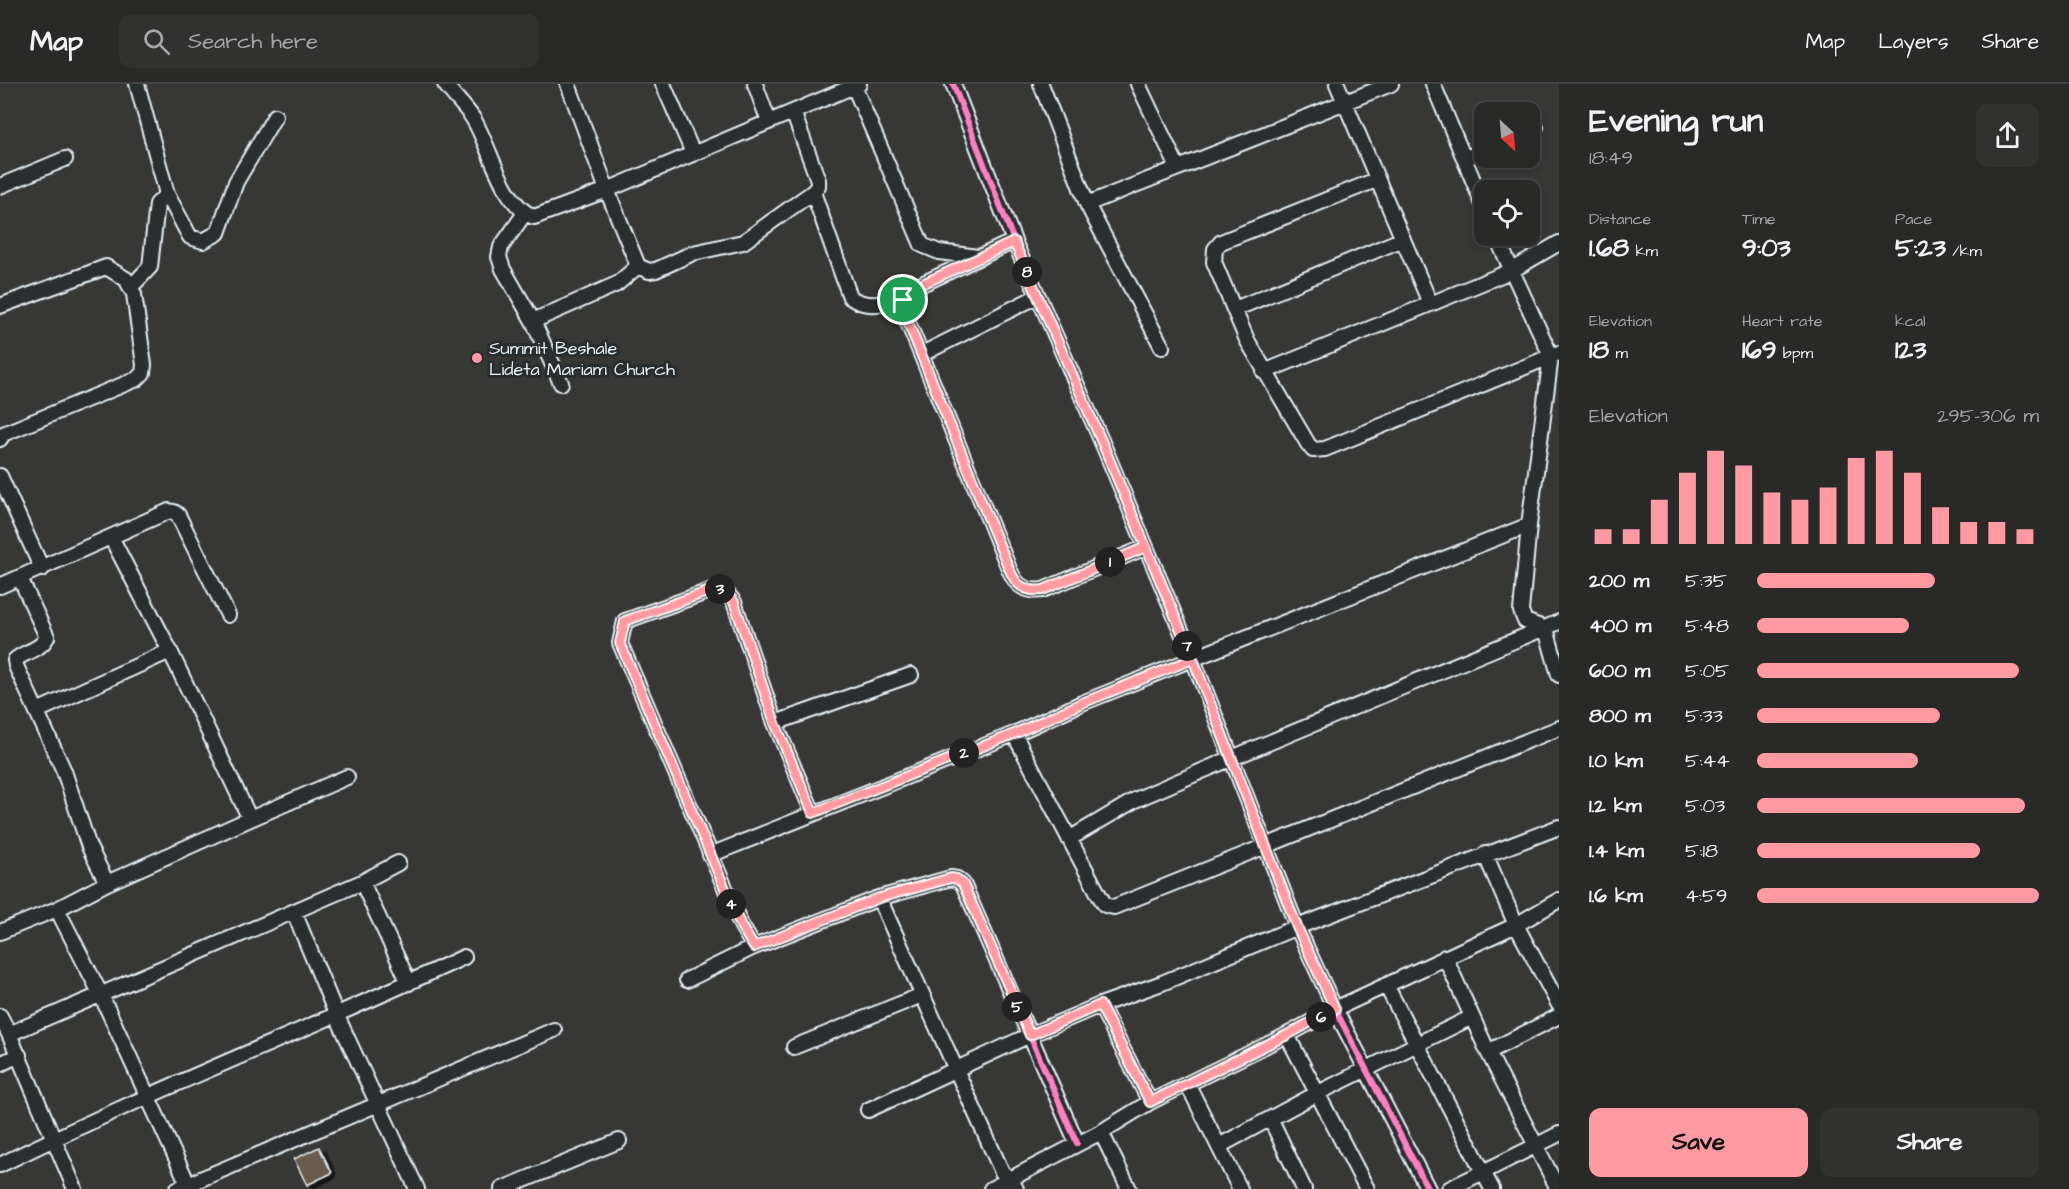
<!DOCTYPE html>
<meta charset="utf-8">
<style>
body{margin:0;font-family:"Architects Daughter",sans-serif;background:#313130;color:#f1f3f6;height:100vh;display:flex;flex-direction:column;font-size:22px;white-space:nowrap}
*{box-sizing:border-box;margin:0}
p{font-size:20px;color:#a5a6a8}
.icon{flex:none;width:33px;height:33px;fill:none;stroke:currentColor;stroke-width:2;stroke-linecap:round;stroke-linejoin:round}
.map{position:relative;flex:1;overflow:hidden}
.sheet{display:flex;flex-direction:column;background:#292928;width:510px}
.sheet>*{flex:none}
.needle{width:39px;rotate:154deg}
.buttons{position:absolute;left:1474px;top:18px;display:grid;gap:12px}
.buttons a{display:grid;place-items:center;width:66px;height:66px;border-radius:12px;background:#292928;box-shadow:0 3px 9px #0003,0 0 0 2px #454545;font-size:30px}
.pin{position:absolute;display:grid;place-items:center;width:51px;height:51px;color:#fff;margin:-26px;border:3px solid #fff;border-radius:50%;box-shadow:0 2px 6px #0007}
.km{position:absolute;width:30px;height:30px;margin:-15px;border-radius:50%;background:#222;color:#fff;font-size:16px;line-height:30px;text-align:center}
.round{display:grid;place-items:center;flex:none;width:63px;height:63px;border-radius:12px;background:#313130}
.head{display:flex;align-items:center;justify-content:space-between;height:102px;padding:0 30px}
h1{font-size:33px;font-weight:700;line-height:45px}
.figures{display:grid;grid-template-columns:repeat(3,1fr);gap:9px;height:102px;padding:6px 30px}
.figures div{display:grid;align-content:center}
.figures b{font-size:26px;font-weight:700}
.figures small{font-size:16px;font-weight:400}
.figures p{font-size:16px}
.chart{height:168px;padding:12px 30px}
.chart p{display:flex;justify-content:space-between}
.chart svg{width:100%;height:108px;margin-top:6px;stroke:#ff9aa2;stroke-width:6}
.action{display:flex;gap:12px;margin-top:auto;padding:12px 30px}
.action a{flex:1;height:69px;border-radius:12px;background:#ff9aa2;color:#111;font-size:24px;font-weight:700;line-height:69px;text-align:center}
.action a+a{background:#313130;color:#f1f3f6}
ul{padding:0 30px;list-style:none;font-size:20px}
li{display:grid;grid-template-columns:96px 72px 1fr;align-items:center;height:45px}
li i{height:15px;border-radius:8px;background:#ff9aa2}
header{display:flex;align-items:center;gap:36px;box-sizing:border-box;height:84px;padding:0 30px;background:#292928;border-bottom:2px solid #454545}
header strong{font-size:28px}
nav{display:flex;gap:33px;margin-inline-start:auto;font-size:21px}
.search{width:420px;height:54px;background:#313130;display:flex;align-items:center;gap:15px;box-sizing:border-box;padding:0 21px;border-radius:12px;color:#a5a6a8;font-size:22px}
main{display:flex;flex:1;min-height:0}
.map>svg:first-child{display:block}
</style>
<header>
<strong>Map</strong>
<div class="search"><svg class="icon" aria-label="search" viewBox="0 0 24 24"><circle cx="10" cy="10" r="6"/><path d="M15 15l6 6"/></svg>Search here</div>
<nav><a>Map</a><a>Layers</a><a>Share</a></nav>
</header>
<main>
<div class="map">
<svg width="1559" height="1105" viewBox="0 0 1559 1105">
<defs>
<filter id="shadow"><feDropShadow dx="5.5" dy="3.5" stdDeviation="0" flood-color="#0009"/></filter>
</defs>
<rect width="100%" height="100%" fill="#373735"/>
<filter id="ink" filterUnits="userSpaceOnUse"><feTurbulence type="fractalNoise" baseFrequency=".0167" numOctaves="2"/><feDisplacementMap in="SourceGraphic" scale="12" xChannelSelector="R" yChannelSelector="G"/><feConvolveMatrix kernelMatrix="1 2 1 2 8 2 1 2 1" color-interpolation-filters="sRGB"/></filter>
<g filter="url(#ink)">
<!-- building -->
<path fill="#6a5d50" stroke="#e8f1f8" stroke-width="1.5" filter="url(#shadow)" d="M319,1063L332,1089L307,1101L294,1075Z"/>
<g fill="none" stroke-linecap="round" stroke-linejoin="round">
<!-- minor casing -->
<g stroke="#e8f1f8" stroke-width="18">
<path id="minor" d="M137,0L167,110L190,153L203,157L218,149L236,98L275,32
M445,0C454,13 466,23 474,36C491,65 502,120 534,133L607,106L859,0
M568,0L607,106L638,182L649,187L656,186L693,169L743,158L813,108L818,102V96L793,28
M663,0L693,69
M755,0L769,38
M853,0L922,161L939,168L978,173
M953,0L1014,157L1104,363L1193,575L1297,843L1335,925L1428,1105
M1041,0L1087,120L1162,263
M1138,0L1178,84
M1337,0L1430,219
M1433,0L1485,125
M1530,46L1536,43
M1464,75L1485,66
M1376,96L1221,158L1215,165L1214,178L1247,256L1308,360L1313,366L1325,365L1559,269
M0,102L65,75
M813,108L850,213C866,225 885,219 903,216
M1087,120L1391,0
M525,129L501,163L499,173L503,185L533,237L561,299
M1496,152L1551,272L1529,441L1521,527L1525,537L1546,545L1559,591
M1014,157L909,206L903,216L905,231L1000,463C1011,486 1012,510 1043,506L1146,463
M131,203L150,183L157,120L167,110
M0,222L106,183L126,195L134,210L144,281L143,289L137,295L3,350L0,355
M1235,225L1403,155
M533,237L617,200L638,182
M922,270L1038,212
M1264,288L1511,187L1559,159
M0,392L42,485
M111,453L170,567L250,735
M20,494L47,553C41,566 25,567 15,576L16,582L64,687L89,763L107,799
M0,502L169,427L174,428L178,431L228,531
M37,627L170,567
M775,639L911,591
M1014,650L1099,811L1105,821L1114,823L1559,644
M813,729L775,639L734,518L726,508L718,504L625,537L620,559L741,841L754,863L879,814L951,794L957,795L963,800L1077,1059
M1069,755L1135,716L1232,674L1559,538
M1485,770L1516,841L1559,921
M710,771L1014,650L1082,619L1529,441
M362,798L409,899
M879,814L1002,1088L1011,1096L1016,1105
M57,825L101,911L188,1100
M294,828L337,932L417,1105
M0,848L57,825L107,799L250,735L347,693
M1445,873L1488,968L1558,1105
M687,896L754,863
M1386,901L1492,1105
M1100,921L1150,1018
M0,932L9,950L75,1105
M9,950L362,798L398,779
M1287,951L1367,1105
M794,963L922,911
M1488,968L1559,932
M0,980L19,971
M1188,1001L1240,1105
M868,1026L1030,951L1100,921L1162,899L1297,843L1559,743
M1271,1036L1304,1105
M1101,1048L1129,1105
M1219,1062L1318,1009L1472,933
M0,1081C152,1006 311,945 464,873
M177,1105L554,946
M502,1105L619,1057
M991,1105L1101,1048L1150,1018L1287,951L1335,925L1516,841L1559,816
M1449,1105L1559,1050"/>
</g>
<!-- minor -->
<use href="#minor" stroke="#2a2d2e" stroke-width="14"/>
<!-- cycleway casing -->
<g stroke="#2a2d2e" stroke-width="10">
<path id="cycleway" d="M953,0L1014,157L1104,363L1193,575L1297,843L1335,925L1428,1105
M813,729L775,639L734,518L726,508L718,504L625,537L620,559L741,841L754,863L879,814L951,794L957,795L963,800L1077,1059"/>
</g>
<!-- cycleway -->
<use href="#cycleway" stroke="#ff80c0" stroke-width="6"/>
</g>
</g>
<g fill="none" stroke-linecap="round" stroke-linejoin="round" filter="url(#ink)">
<!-- route casing -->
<g stroke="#fff" stroke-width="12">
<path id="route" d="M903,216L905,231L1000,463C1011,486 1012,510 1043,506L1146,463L1193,575L1082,619L1014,650L813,729L775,639L734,518L726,508L718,504L625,537L620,559L741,842L754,863L879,814L951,794L957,795L963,800L1030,951L1100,921L1150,1018L1287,951L1335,925L1297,843L1193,575L1104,363L1014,158L909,206L903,216"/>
</g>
<!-- route -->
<use href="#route" stroke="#ff9aa2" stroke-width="8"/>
</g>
<!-- markers -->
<circle fill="#ff9aa2" stroke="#2a2d2e" stroke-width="2" cx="477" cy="274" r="6"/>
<g text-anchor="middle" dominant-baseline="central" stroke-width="6" stroke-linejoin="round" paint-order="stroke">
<!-- poi labels -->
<g font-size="18" fill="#e8f1f8" stroke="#2a2d2e" text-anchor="start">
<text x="489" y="264">Summit Beshale<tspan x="489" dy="21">Lideta Mariam Church</tspan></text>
</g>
</g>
</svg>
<div class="buttons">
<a><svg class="needle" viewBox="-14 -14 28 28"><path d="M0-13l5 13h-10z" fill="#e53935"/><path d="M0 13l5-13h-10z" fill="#a5a6a8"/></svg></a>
<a><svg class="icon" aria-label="locate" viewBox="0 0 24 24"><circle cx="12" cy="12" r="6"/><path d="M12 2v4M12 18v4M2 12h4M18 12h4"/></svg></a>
</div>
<div class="pin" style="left:903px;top:216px;background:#1e9e55"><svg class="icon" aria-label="arrive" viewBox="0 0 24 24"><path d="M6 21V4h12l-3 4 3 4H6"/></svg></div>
<b class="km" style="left:1110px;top:478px">1</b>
<b class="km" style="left:964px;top:669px">2</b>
<b class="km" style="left:720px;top:505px">3</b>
<b class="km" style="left:731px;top:820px">4</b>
<b class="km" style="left:1017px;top:923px">5</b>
<b class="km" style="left:1321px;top:933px">6</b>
<b class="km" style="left:1187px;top:562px">7</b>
<b class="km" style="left:1027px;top:188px">8</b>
</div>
<section class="sheet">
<div class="head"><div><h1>Evening run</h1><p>18:49</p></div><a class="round"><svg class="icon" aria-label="share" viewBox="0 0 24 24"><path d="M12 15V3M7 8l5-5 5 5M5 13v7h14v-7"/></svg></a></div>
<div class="figures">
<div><p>Distance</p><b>1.68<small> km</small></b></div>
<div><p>Time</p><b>9:03</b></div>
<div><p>Pace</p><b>5:23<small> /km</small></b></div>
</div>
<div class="figures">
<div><p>Elevation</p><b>18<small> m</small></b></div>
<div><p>Heart rate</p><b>169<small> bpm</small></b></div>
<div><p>kcal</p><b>123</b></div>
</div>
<div class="chart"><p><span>Elevation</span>295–306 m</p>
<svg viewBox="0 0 160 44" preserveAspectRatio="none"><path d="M5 44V38M15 44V38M25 44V26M35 44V15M45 44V6M55 44V12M65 44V23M75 44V26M85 44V21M95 44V9M105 44V6M115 44V15M125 44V29M135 44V35M145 44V35M155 44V38"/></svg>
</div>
<ul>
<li><b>200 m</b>5:35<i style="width:63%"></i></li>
<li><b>400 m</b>5:48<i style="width:54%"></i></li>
<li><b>600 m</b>5:05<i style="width:93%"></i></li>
<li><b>800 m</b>5:33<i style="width:65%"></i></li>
<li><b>1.0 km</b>5:44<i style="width:57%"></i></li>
<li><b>1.2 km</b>5:03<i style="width:95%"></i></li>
<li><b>1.4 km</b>5:18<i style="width:79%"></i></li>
<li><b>1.6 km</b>4:59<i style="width:100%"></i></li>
</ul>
<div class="action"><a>Save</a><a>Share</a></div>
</section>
</main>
